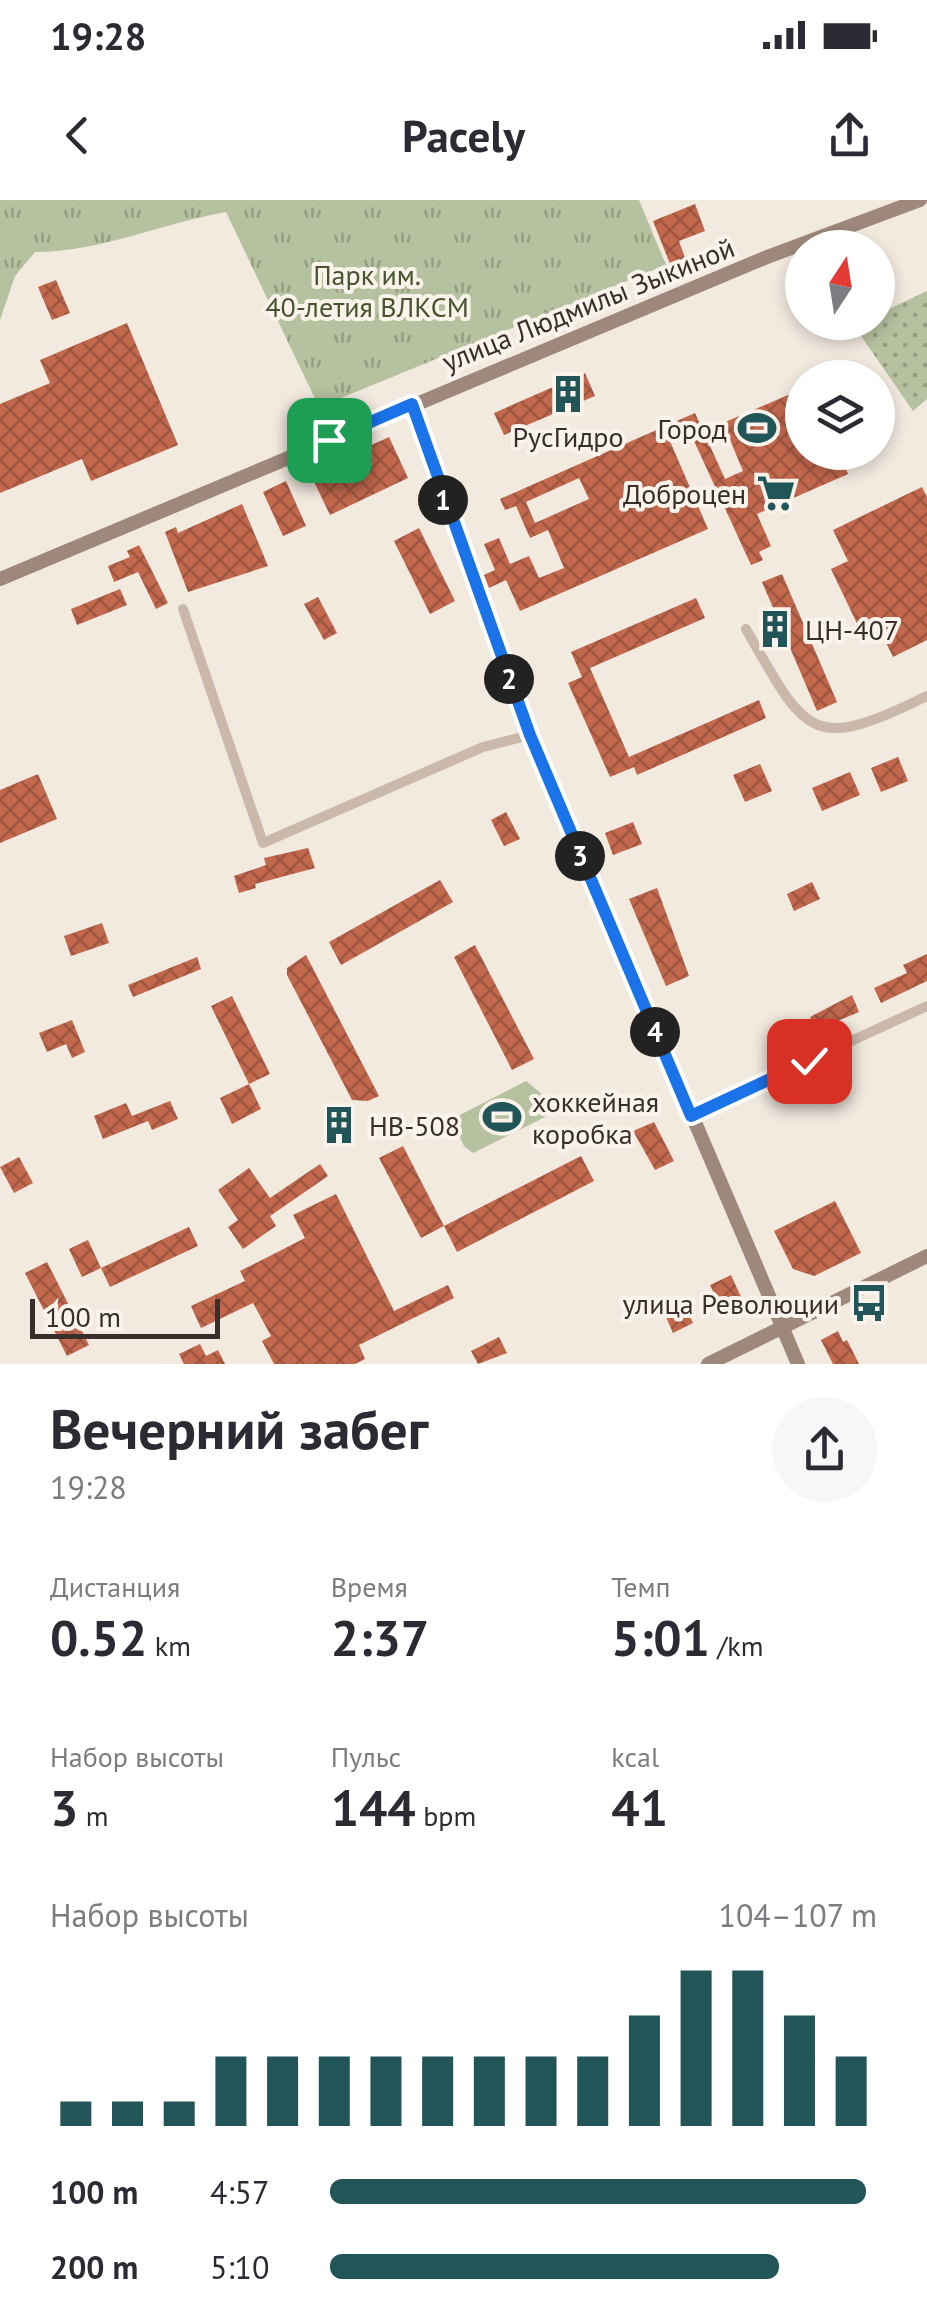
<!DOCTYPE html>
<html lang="ru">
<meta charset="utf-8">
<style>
body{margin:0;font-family:"PT Sans",sans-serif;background:#f7f7f7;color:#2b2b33;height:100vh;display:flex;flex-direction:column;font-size:38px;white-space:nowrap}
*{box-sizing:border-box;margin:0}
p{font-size:32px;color:#7c7c81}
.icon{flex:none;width:55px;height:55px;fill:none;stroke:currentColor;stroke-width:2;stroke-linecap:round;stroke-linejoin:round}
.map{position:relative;height:1164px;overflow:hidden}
.drawer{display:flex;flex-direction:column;background:#fff;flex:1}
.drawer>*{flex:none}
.needle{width:65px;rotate:12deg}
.tools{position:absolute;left:785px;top:30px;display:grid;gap:20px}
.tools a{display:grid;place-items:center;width:110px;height:110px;border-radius:50%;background:#fff;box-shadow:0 5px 15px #0003;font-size:50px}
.scale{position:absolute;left:30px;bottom:25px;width:190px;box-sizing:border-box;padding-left:10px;border:5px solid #382e2a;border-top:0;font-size:28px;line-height:35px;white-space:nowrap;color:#382e2a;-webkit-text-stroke:8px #f9f3eb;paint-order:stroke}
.pin{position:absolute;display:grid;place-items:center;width:85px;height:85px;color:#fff;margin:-42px;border-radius:20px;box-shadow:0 5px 15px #0006}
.km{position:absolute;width:50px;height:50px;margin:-25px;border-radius:50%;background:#222;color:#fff;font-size:28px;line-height:50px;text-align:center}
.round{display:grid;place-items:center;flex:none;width:105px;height:105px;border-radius:52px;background:#f7f7f7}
.head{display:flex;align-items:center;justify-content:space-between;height:170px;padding:0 50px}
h1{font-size:55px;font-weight:800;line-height:75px}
.stats{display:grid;grid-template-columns:repeat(3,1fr);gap:15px;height:170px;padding:10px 50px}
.stats div{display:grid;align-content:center}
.stats b{font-size:50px;font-weight:800}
.stats small{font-size:28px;font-weight:400}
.stats p{font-size:28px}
.chart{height:280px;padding:20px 50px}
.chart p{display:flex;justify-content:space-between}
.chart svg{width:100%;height:180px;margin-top:10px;stroke:#215558;stroke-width:6}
ul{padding:0 50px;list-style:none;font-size:32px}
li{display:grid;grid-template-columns:160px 120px 1fr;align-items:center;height:75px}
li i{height:25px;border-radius:12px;background:#215558}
.status{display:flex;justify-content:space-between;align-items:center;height:70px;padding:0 50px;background:#fff;direction:ltr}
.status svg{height:28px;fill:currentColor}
header{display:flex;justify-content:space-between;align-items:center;height:130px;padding:0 50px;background:#fff;font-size:45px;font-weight:800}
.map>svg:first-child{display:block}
</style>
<div class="status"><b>19:28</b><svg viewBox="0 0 49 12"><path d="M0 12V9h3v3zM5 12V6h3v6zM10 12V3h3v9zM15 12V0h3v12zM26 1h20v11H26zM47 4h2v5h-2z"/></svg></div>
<header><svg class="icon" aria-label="back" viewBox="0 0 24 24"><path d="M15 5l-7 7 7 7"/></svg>Pacely<svg class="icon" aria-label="share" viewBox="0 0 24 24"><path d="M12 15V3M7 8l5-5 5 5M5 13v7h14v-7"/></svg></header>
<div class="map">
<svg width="927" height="1164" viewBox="0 0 927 1164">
<defs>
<pattern id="grass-dots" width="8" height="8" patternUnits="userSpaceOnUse" patternTransform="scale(2.5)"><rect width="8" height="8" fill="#b6c19f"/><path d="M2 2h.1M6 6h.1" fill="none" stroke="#959d82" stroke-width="1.8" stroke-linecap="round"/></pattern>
<pattern id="park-tufts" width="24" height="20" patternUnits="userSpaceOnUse" patternTransform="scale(2.5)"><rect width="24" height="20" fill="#b6c19f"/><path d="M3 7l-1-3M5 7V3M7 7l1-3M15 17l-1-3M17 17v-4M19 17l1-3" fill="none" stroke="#959d82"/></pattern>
<pattern id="building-cross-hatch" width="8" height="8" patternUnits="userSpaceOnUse" patternTransform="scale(2.5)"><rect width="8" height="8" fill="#c2684d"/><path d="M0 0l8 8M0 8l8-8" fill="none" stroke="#9f5640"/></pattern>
</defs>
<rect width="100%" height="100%" fill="#f2e9df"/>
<!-- grass -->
<path fill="url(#grass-dots)" d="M927,91V199L913,211L852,123L878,122V114Z"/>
<!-- park -->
<path fill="url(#park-tufts)" d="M0,0H639L666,65L319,207L226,12C162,23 101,52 35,52L15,76L0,120Z"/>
<!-- pitch -->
<path fill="#b6c19f" d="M526,881L543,895L545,917L473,953L464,946L454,925L458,916Z"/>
<!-- building -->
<path fill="url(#building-cross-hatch)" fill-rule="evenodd" d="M695,4L705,31L679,41L685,58L670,64L653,21Z
M56,80L70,113L52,120L38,87Z
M127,123L178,245L91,281L82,259L0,293V204L50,183L40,160Z
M585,173L595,196L504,235L494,213Z
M802,189V252H839L848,274L757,314L771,346L759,352L763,360L751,365L689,230L669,239L708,329L520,411L506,380L489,388L484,375L495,370L484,344L499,338L510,364L529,356L539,378L564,368L548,330L530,338L516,306L505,310L500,299L695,213L725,279L743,271L723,223ZM579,278L589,299L535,323L526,302Z
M389,237L408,278L330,315L310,273Z
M286,281L306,326L283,336L263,292Z
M922,287L927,297V440L893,457L877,424L861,432L831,369L848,361L833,330Z
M242,304L268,366L188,392L165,332L176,327L178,333Z
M419,328L455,401L430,414L394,341Z
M139,345L168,403L156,409L138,372L114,382L108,366L130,357L127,351Z
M782,374L837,502L817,511L785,436L773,441L765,422L777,417L762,382Z
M120,389L127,405L77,425L71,409Z
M318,397L337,433L324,440L304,404Z
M696,398L705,418L590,468L629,557L759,500L766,518L637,575L634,567L610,577L568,483L582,477L571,452Z
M898,557L908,581L881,592L871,568Z
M760,564L772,591L745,602L733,575Z
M850,572L860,595L822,611L812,588Z
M38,574L57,619L0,643V590Z
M506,612L520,639L504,646L491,620Z
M633,622L642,644L613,655L605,633Z
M308,648L315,668L255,684L256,688L239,693L234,676L266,665L264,658Z
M440,680L453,702L341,765L329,742Z
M812,682L820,699L794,711L787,694Z
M657,688L689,776L666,786L629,699Z
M102,723L109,743L71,756L64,736Z
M475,745L534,859L512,870L454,757Z
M927,754V781L881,803L874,788L907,773L903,765Z
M306,755L379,896L368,901L352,900L287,775V768Z
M197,757L201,769L133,797L128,785Z
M852,795L859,812L816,830L810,817Z
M232,796L270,874L249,884L211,806Z
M72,820L85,852L72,858L66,844L47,852L39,833Z
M249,884L261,909L232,924L220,898Z
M170,901L178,919L152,930L148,921L103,939L94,916L126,903L132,916Z
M654,922L674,961L655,970L633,931Z
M403,946L444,1026L421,1038L379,958Z
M581,956L594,981L457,1052L444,1026Z
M19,957L33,983L14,993L0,967Z
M320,964L328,976L270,1016L276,1026L243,1049L228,1027L238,1020L218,990L249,968L270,998Z
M336,994L394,1111L448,1085L454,1098L359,1145L365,1159L355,1164H274L262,1141L271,1136L253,1103L201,1128L191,1106L245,1081L240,1071L305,1038L293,1015Z
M835,1001L861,1053L814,1076L793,1069L774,1031Z
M189,1027L198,1046L110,1087L101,1068Z
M88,1040L101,1068L82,1077L69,1049Z
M47,1062L89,1145L67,1156L25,1073Z
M731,1075L742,1099L721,1108L710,1085Z
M683,1101L693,1123L673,1133L663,1110Z
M838,1131L843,1142L847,1140L859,1164H833L821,1140Z
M499,1137L507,1153L478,1164L471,1151Z
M200,1144L206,1156L218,1150L225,1164H184L179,1154Z"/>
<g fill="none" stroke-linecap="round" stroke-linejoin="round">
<!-- street -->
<path stroke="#cab9ab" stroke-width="10" d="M183,409L263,643L483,547L530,535
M746,429C806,534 810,554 927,496
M691,915L927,806"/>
<!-- secondary -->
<path stroke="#9e887c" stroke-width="14" d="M412,204L530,535L798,1164
M0,379L767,57L920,0
M708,1164L927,1056"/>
</g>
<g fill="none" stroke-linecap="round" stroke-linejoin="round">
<!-- route casing -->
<g stroke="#fff" stroke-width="20">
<path id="route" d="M329,240L412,204L530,535L691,916L809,861"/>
</g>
<!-- route -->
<use href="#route" stroke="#1a73e8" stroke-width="12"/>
</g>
<!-- icons -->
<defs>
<g id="building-bare" transform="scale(3)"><path d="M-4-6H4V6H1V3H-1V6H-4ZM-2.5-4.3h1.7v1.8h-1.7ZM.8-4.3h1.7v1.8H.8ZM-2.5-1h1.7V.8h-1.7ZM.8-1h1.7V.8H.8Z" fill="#215558" stroke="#f9f3eb" stroke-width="2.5" paint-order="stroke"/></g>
<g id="stadium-bare" transform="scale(3)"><path d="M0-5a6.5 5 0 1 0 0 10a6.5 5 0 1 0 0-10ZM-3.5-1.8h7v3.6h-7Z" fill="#215558" stroke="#f9f3eb" stroke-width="2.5" paint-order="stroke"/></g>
<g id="supermarket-bare" transform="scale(3)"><path d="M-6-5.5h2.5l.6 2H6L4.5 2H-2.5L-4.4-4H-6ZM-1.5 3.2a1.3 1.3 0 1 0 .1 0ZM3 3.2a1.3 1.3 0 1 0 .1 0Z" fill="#215558" stroke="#f9f3eb" stroke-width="2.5" paint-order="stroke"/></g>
<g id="bus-bare" transform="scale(3)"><path d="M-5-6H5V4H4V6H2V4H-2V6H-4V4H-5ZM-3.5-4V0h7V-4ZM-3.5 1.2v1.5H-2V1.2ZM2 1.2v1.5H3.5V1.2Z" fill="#215558" stroke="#f9f3eb" stroke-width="2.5" paint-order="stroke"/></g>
</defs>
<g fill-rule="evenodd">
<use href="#building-bare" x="568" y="194"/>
<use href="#stadium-bare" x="757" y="228"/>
<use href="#supermarket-bare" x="776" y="293"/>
<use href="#building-bare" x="775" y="429"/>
<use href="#stadium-bare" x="502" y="917"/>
<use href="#building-bare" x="339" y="925"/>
<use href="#bus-bare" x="869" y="1103"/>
</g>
<g text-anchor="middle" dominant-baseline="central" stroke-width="8" stroke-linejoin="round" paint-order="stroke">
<!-- park labels -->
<g font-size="28" fill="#47552e" stroke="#f9f3eb">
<text x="367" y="74">Парк им.<tspan x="367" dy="32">40-летия ВЛКСМ</tspan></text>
</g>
<!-- street labels -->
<g font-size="28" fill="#382e2a" stroke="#f9f3eb">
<text transform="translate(588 104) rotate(-22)">улица Людмилы Зыкиной</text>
</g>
<!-- poi labels -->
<g font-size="28" fill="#382e2a" stroke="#f9f3eb" text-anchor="end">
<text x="727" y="228">Город</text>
<text x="568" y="236" text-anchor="middle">РусГидро</text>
<text x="746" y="293">Доброцен</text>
<text x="805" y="429" text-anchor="start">ЦН-407</text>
<text x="532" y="901" text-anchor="start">хоккейная<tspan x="532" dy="32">коробка</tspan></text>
<text x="369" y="925" text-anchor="start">НВ-508</text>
<text x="839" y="1103">улица Революции</text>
</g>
</g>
</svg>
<div class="tools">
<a><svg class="needle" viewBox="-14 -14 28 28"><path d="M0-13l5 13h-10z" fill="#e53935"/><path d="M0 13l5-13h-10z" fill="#7c7c81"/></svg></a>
<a><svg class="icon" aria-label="layers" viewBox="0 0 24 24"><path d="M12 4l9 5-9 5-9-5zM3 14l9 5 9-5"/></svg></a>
</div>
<div class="scale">100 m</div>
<div class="pin" style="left:329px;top:240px;background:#1e9e55"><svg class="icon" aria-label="arrive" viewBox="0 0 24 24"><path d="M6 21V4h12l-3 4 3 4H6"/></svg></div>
<div class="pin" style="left:809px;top:861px;background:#d93025"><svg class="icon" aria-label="check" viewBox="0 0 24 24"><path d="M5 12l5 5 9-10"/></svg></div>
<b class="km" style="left:443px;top:300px">1</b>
<b class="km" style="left:509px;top:479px">2</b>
<b class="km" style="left:580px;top:656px">3</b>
<b class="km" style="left:655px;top:832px">4</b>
</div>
<section class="drawer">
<div class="head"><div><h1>Вечерний забег</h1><p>19:28</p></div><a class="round"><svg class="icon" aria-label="share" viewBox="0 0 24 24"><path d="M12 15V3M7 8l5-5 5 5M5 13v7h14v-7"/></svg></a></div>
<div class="stats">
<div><p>Дистанция</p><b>0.52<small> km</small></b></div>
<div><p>Время</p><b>2:37</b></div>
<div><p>Темп</p><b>5:01<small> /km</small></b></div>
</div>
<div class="stats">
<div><p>Набор высоты</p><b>3<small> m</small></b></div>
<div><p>Пульс</p><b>144<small> bpm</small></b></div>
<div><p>kcal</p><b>41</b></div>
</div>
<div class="chart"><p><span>Набор высоты</span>104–107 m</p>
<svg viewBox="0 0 160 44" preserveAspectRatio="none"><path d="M5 44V38M15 44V38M25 44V38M35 44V27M45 44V27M55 44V27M65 44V27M75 44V27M85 44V27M95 44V27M105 44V27M115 44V17M125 44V6M135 44V6M145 44V17M155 44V27"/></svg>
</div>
<ul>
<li><b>100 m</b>4:57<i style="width:98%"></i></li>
<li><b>200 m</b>5:10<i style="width:82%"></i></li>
</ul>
</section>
